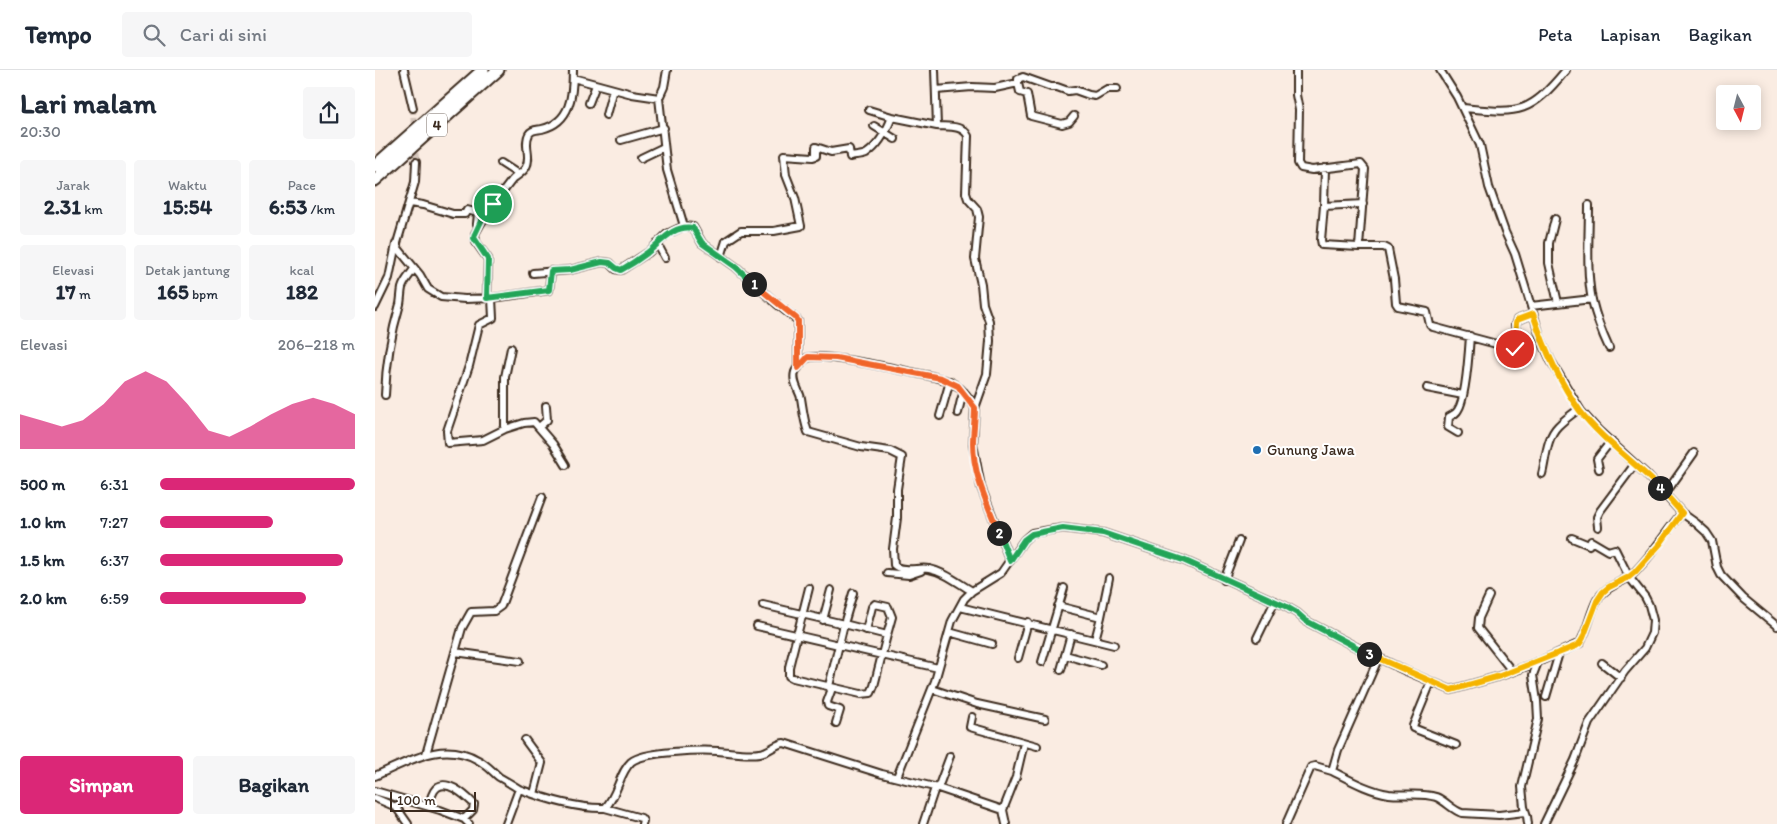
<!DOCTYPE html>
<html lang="id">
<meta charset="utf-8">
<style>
body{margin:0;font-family:Itim,sans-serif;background:#f6f6f7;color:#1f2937;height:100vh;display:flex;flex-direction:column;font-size:19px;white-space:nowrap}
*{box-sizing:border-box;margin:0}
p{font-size:16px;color:#747a83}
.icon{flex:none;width:28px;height:28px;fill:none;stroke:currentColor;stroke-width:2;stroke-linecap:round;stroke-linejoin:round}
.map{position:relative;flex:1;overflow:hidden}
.details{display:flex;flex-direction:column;background:#fff;width:375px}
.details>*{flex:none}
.needle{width:32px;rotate:173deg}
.buttons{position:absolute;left:1341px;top:15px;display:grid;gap:10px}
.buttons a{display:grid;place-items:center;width:45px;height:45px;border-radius:5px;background:#fff;box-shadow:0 2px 12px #0003;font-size:25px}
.scale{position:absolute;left:15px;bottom:12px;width:86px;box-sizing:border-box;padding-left:5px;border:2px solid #3b2a1e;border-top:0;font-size:14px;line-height:18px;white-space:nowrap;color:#3b2a1e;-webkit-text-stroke:4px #fff;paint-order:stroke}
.pin{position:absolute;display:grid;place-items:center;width:42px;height:42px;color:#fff;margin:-21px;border:2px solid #fff;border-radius:50%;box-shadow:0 1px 5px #0007}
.km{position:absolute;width:25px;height:25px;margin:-12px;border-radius:50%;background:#222;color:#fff;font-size:14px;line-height:25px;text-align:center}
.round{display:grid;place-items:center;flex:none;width:52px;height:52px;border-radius:5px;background:#f6f6f7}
.head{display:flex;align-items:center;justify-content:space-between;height:85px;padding:0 20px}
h1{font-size:28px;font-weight:800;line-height:38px}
.stats{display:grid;grid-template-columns:repeat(3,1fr);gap:8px;height:85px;padding:5px 20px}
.stats div{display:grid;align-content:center;border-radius:5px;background:#f6f6f7;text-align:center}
.stats b{font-size:21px;font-weight:800}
.stats small{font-size:14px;font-weight:400}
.stats p{font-size:14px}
.chart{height:140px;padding:10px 20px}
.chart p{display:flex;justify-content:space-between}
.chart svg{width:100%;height:90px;margin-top:5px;fill:#db2777;opacity:.7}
.primary-button{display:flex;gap:10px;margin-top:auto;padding:10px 20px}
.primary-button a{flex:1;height:58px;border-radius:5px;background:#db2777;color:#fff;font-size:20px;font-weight:800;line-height:58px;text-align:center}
.primary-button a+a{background:#f6f6f7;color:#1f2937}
ul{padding:0 20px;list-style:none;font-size:16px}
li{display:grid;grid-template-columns:80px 60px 1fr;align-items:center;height:38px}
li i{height:12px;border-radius:6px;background:#db2777}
header{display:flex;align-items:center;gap:30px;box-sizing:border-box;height:70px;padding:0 25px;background:#fff;border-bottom:1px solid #e0e1e3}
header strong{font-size:24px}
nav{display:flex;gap:28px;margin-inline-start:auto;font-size:18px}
.search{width:350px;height:45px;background:#f6f6f7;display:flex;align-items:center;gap:12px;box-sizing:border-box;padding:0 18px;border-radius:5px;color:#747a83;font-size:19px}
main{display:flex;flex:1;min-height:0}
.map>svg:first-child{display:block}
</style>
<header>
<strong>Tempo</strong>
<div class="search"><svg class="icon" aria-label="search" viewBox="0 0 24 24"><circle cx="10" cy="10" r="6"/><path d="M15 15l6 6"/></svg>Cari di sini</div>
<nav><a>Peta</a><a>Lapisan</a><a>Bagikan</a></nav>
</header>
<main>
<section class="details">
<div class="head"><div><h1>Lari malam</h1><p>20:30</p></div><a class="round"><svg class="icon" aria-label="share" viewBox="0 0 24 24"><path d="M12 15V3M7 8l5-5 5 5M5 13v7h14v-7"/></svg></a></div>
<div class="stats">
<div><p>Jarak</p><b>2.31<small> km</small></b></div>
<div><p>Waktu</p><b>15:54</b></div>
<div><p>Pace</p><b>6:53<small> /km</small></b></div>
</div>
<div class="stats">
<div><p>Elevasi</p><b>17<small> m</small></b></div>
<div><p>Detak jantung</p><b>165<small> bpm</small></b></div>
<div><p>kcal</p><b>182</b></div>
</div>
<div class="chart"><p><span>Elevasi</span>206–218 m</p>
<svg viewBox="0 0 160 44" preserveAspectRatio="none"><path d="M0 44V27L10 30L20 33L30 30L40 22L50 11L60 6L70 11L80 22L90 35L100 38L110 33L120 27L130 22L140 19L150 22L160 27V44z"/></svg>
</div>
<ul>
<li><b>500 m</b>6:31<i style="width:100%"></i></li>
<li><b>1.0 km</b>7:27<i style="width:58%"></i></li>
<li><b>1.5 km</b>6:37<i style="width:94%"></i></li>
<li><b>2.0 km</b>6:59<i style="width:75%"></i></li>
</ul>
<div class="primary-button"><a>Simpan</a><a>Bagikan</a></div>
</section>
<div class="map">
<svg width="1402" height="754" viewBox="0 0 1402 754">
<rect width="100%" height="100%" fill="#faece2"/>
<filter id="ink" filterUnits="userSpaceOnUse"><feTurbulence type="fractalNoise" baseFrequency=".02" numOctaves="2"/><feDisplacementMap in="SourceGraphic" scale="10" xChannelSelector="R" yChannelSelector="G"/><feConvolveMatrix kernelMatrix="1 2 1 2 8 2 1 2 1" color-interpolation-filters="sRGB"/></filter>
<g filter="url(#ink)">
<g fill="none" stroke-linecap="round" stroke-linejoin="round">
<!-- minor-tunnel -->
<path stroke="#d4c5bb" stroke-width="6" stroke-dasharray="6 3" stroke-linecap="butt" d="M38,38L39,62
M40,74L41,92"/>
<!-- minor casing -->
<g stroke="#3b2a1e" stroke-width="10">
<path id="minor" d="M29,0L38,38
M292,0L289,17L284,28L292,100L309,156L318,157L327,173L361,197L402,234L421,249L423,251V298
M560,0L562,56C573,57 588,55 593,66L591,123L593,129L602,139L604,147L600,189L606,214L608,234L614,251L615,271L612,304L600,338L598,374L606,417L635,491
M921,0V25L924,40L923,93L926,98L937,100L986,94L990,99L984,177H1009L1013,179L1019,209L1021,233L1023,236L1052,242L1055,255L1058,257L1140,279L1143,276L1140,255L1142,250L1158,244
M1065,0L1082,27L1105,75L1114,117L1130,162L1140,184L1166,269L1176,291L1206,341L1224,361L1271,404L1307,443L1321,453L1331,462L1337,471L1342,497L1346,505L1368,528L1402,556
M198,8L257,24L284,28
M643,13L645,22L652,24L656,46L687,54L694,52L699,46
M561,20L597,17L620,18L643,13V9L648,7L676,17H682L693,21L700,20L714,25L720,26L732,19H742
M214,33L221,15
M1088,38C1144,43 1153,46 1191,0
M494,40L517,47
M231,45L238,19
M499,56L520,69
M246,70L289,58
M266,88L289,77
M41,92L40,112L22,173V177L45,205L53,219L66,227L90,229L117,228L174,220L176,201
M126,93L143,104
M950,98L949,136L988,134
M34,133L48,135L78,144H90L92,140L103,143L102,154
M1214,135C1214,165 1211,201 1217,230C1221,247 1227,263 1234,278
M949,136L946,170L947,175L984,177
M1180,149L1174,173V193L1183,233
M282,173L290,188
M346,187L351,171L366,161H399L426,156L420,128L411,105L409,85L438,87L441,86V77L456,82L474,79L475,87C479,86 487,86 491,84C503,76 512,60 517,47L562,56
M158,203L195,200L227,192L235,193L241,199L246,200L274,182L292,164L309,156
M112,228L113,189L101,172L100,164C110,144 124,127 137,110C142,105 148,103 151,97C157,86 148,75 154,64C157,59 163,60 167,59C196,52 198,25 198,0
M117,228L118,248L104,255L94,296L72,361L73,373L108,370L130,359V307L136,278
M1156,236L1217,229
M0,237L14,208L21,174
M1052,318L1088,325
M10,325C11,293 16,264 25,234C26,229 26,223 27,218C29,211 35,205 39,199
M583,343L586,330L589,322
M565,346L575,311
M164,357L172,350L171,336
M130,359L149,353L159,352L178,374L191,395
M1083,363L1073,357L1074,347C1078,345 1081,344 1083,340C1091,329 1094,281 1095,266
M1224,399L1222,389L1236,371
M1167,404C1171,389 1171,368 1183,356C1189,350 1197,344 1204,339
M1290,424L1319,383
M1223,457L1222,447L1225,441L1260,394
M512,503L534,505L546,501
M849,510L864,471
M434,518L414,597V606L418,608L486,624L496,623L499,616L512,565L469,554L454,616L456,621L452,632L453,636L465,640L461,653
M597,521C583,513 570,502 554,499C544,497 527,503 519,495L518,479L522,448V419L527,387L515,381L486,377L433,362C429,351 428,340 426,328C424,320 417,312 420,302C422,298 428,290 432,288C445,282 531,301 551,305C575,310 588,315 600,338
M1114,526L1104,548L1103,558L1136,600
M388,535L469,554L478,523
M683,536L726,547L720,570
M585,537L739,575
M726,547L734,508
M448,550L456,520
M382,556L563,598
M491,560L497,537L500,534L513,537L517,547L512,565
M574,562L617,574
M882,568L900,531
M80,582L145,591
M690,585L726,595
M643,588L653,552
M667,592L689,518
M1227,593L1246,608
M686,600L696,564
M1056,612L1038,656V658L1081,675
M557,619L602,634L670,649
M1171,627L1184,583
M597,647L595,657L662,676
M150,670L167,693L159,724
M51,684L87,558L96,542L119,541L126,536L167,427
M957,701C975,710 994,721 1014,724C1030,726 1045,722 1061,727C1071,731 1077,740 1087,743L1124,745L1150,742
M0,706C33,692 67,669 103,690C111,694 117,701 124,707C131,711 138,715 144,719
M522,707L560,611L577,551L589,529L597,521L626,503L649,470L657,463L688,458L728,463L808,490L910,536L922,543L931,551L979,576L1031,601L1076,620L1125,606L1163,592L1205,573C1213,560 1215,543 1222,530C1231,515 1247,514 1259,503C1278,484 1290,463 1307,443
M563,718L575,686
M0,721L65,740L89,749L94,754
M0,728L21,737L33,754
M53,736C55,732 56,726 59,721C69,705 91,726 99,734L98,740L89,749
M230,738L266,748L268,751L267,754
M628,740L641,707L649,673
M131,754L144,719C168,728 204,739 230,738C243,725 244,703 256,692C269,681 326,680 343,681C357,682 371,685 385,683C394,682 400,674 409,673L507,704L563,718L628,740L631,754
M548,754L560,718
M911,754L936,697L940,696L957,701L963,680L1004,587
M1153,754L1152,746L1149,737L1147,717L1163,649L1162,631L1158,605L1163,592
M1169,754L1200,690L1214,653L1250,601L1270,578L1277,563L1278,550L1274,535L1270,527L1254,507L1240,479L1233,481L1216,471L1214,475L1197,468"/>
</g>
<!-- motorway casing -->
<g stroke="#3b2a1e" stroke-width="15">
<path id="motorway" d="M0,96L108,0
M0,110L123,0"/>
</g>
<!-- minor -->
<use href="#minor" stroke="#fff" stroke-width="6"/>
<!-- motorway -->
<use href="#motorway" stroke="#fff" stroke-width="11"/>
</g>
</g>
<g fill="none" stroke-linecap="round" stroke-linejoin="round" filter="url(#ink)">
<!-- split-1 casing -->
<g stroke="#fff" stroke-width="10">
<path id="split-1" d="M118,134L107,149L100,164L99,168L113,189L112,228L174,220L176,201L195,200L227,192L235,193L241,198L246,200C255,195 264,189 272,183C286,172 299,154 318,158L327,173L361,197L379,214"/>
</g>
<!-- split-2 casing -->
<g stroke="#fff" stroke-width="10">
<path id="split-2" d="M379,214L421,248L423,251V298L433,287L461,288L566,308L583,316L600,338C600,350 598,362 598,373C598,405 613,435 624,463"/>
</g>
<!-- split-3 casing -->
<g stroke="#fff" stroke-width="10">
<path id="split-3" d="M624,463L635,491L649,470L657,464L688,458L728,463L808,490L910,536L922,543L931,551L994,584"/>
</g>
<!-- split-4 casing -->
<g stroke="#fff" stroke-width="10">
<path id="split-4" d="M994,584L1076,620L1125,606L1201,576L1205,573L1208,568L1222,531L1228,522L1234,517L1254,507L1260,502L1285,474L1307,443L1285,418"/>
</g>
<!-- split-5 casing -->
<g stroke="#fff" stroke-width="10">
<path id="split-5" d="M1140,279L1143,276C1144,267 1138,258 1142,250L1158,244C1169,277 1185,313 1205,341C1227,370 1260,392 1285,418"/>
</g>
<!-- split-1 -->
<use href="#split-1" stroke="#22a559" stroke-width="6"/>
<!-- split-2 -->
<use href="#split-2" stroke="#f0652b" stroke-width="6"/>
<!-- split-3 -->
<use href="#split-3" stroke="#22a559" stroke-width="6"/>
<!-- split-4 -->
<use href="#split-4" stroke="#f5b400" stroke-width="6"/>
<!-- split-5 -->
<use href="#split-5" stroke="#f5b400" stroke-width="6"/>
</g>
<!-- markers -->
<circle fill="#1f6fb2" stroke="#fff" stroke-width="2" cx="882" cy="380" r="5"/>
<g text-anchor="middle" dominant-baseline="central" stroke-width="4" stroke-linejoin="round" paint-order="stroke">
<!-- shield labels -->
<rect fill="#fff" stroke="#766a62" stroke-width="1" x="52" y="43.5" width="20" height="23" rx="4"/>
<g font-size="14" font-weight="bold" fill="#3b2a1e">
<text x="62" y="55">4</text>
</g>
<!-- poi labels -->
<g font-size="15" fill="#3b2a1e" stroke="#fff" text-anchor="start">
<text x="892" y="380">Gunung Jawa</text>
</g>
</g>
</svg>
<div class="buttons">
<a><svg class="needle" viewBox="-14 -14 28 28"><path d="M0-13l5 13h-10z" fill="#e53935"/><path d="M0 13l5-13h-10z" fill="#747a83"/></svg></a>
</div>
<div class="scale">100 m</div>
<div class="pin" style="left:118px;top:134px;background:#1e9e55"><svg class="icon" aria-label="arrive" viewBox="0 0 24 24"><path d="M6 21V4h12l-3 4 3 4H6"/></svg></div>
<div class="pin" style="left:1140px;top:279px;background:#d93025"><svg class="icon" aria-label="check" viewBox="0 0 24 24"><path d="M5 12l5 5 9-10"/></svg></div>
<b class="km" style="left:379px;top:214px">1</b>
<b class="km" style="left:624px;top:463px">2</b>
<b class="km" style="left:994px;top:584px">3</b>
<b class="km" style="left:1285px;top:418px">4</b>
</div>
</main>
